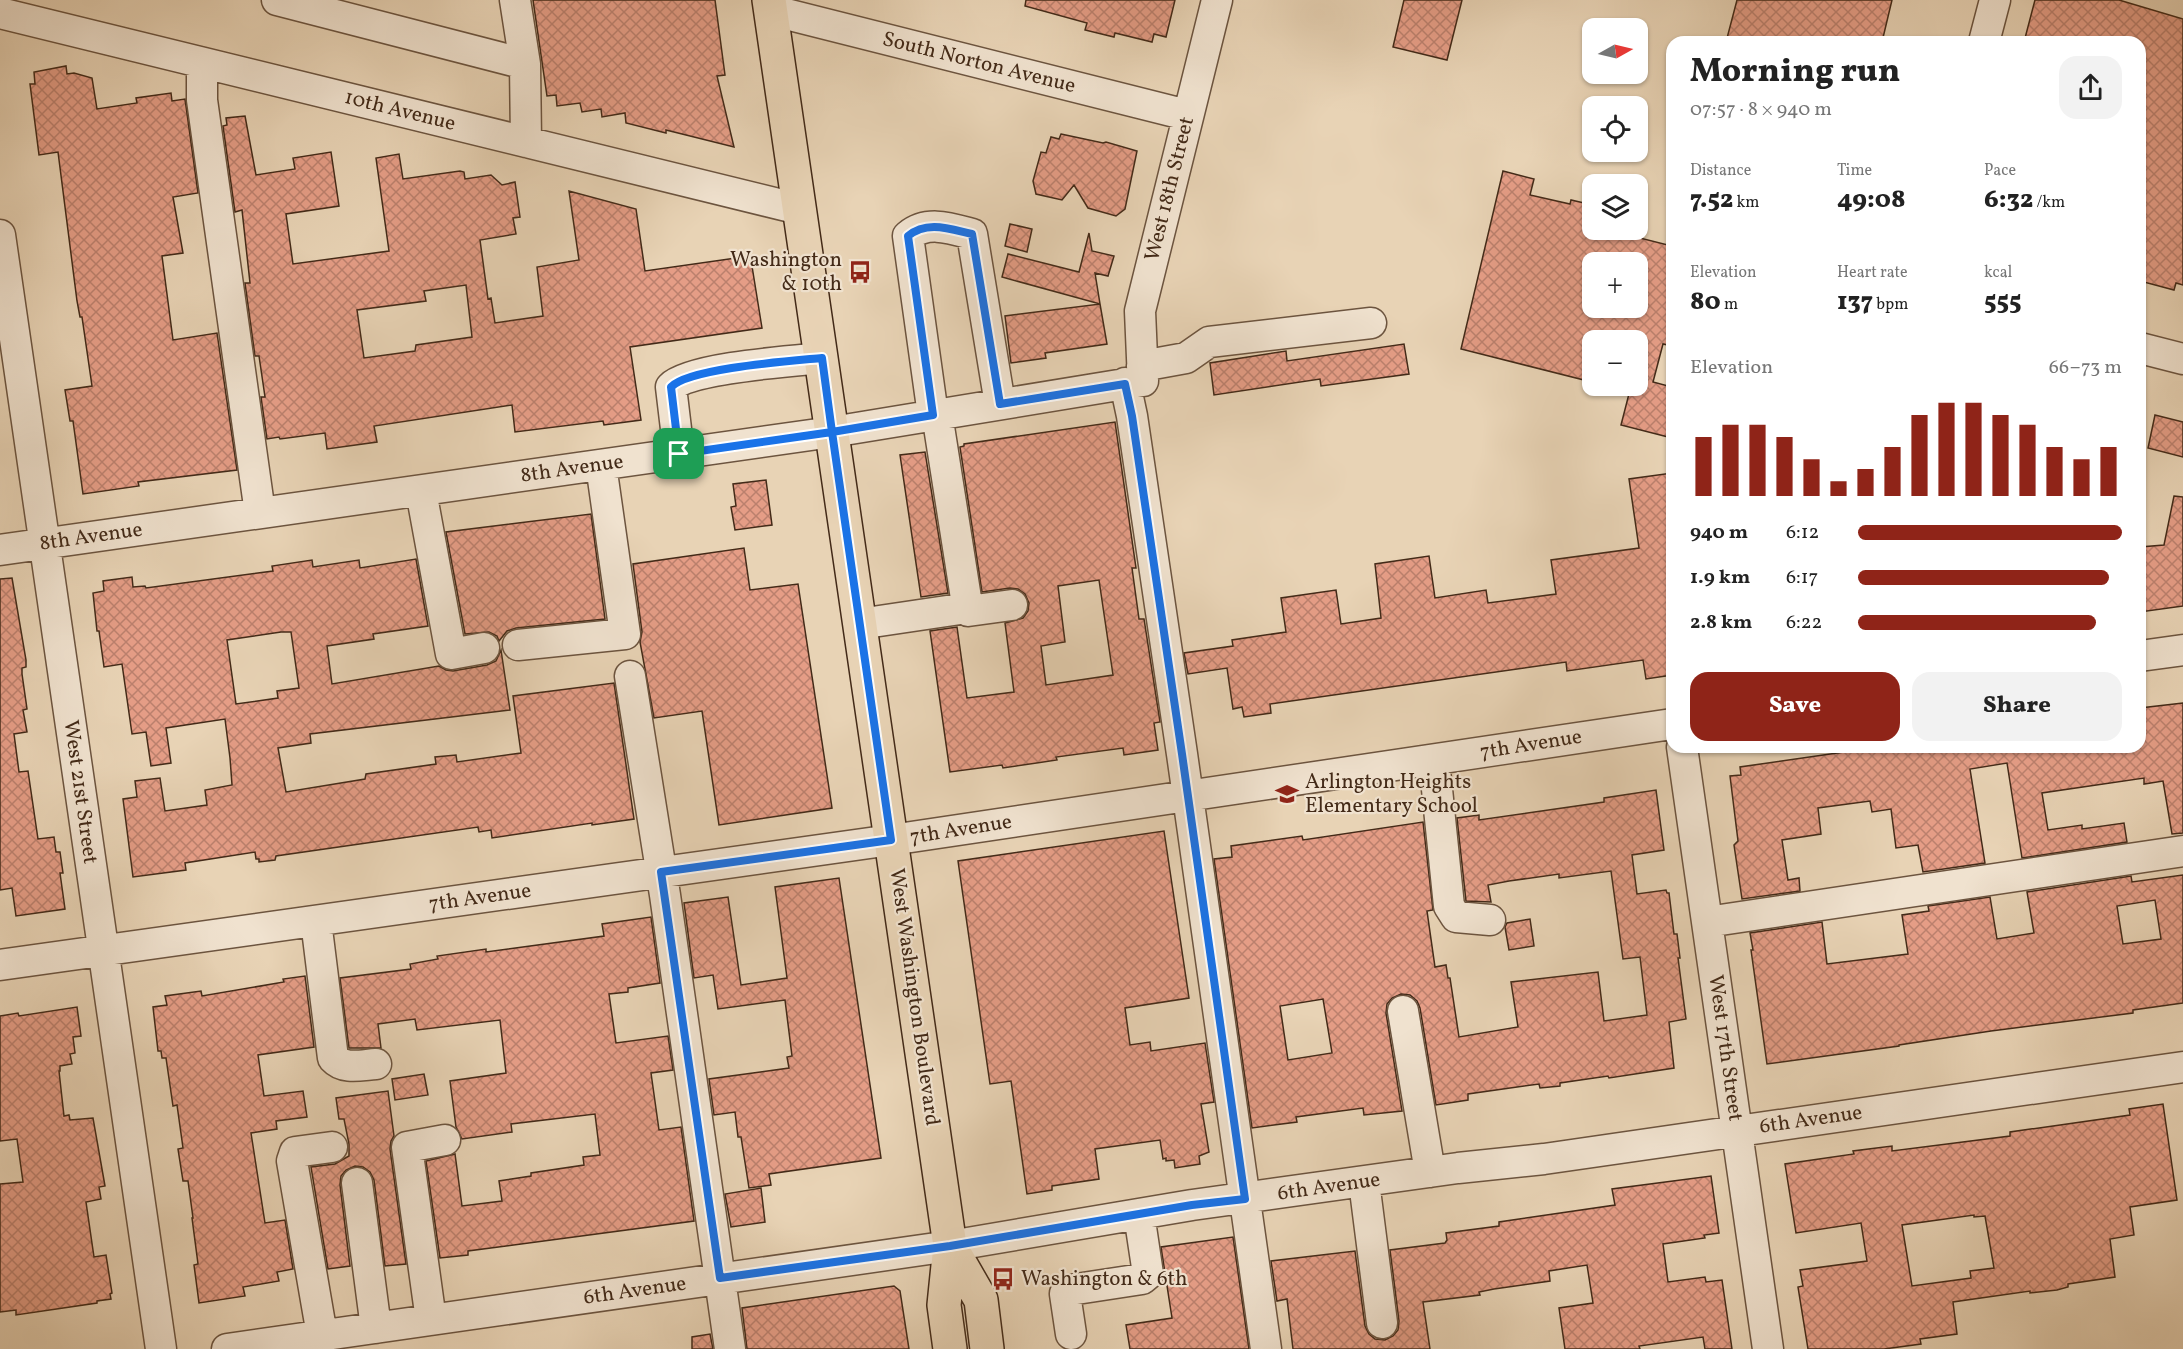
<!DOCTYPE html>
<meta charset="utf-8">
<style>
body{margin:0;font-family:Vollkorn,serif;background:#f2f2f2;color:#222;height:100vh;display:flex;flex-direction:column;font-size:22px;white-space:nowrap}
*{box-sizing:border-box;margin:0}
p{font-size:20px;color:#767676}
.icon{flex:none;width:33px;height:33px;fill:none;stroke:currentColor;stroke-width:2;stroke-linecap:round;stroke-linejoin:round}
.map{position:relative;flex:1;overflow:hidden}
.details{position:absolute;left:1666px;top:36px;width:480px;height:717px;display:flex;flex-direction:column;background:#fff;border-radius:18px;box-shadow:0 2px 4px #0004}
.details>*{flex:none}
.needle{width:39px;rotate:82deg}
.buttons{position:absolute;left:1582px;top:18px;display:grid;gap:12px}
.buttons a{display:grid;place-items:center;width:66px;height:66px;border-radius:12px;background:#fff;box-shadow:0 2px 4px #0004;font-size:30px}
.pin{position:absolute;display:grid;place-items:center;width:51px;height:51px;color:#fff;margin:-26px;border-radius:12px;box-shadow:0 3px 9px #0006}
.round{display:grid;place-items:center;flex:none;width:63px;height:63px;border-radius:18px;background:#f2f2f2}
.overview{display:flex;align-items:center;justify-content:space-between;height:102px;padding:0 24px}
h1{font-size:33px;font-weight:800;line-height:45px}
.figures{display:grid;grid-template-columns:repeat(3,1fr);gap:9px;height:102px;padding:6px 24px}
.figures div{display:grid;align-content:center}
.figures b{font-size:26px;font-weight:800}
.figures small{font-size:16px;font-weight:400}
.figures p{font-size:16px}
.chart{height:168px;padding:12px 24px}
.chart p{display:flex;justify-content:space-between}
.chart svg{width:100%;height:108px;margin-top:6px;stroke:#8f2418;stroke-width:6}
.cta{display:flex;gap:12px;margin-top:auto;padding:12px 24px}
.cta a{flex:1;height:69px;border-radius:18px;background:#8f2418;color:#fff;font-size:24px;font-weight:800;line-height:69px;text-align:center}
.cta a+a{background:#f2f2f2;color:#222}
ul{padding:0 24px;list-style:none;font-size:20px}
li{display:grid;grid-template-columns:96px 72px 1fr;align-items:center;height:45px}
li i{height:15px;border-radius:8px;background:#8f2418}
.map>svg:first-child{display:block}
</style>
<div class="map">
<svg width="2183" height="1349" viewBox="0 0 2183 1349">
<defs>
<pattern id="building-cross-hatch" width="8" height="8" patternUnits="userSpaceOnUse" patternTransform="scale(1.5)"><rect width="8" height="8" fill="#e59d86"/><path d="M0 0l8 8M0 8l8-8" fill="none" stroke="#bb806d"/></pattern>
</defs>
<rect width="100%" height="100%" fill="#e8d3b5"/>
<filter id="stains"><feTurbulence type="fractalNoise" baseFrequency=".00333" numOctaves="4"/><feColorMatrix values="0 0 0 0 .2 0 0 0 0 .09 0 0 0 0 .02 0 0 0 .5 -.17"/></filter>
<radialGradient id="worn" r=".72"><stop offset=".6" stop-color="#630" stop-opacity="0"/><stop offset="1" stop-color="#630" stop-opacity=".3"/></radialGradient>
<!-- building -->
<path fill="url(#building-cross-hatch)" stroke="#432a18" stroke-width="1.5" fill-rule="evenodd" d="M533,0H715L725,75L717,76L734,147L666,130V133L626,123L625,113L602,117L601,109L582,112L580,103L557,106L556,95L547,96Z
M1026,0H1175L1166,37L1154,34L1152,42L1115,33L1114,37L1085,30L1087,23L1025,6Z
M1404,0H1462L1447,60L1393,47Z
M1737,0H1892L1882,42H1726Z
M2035,0H2119L2183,19V285L2176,283L2174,290L2140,281V42H2024Z
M66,66L67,74L74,73L92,78L97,109L137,103L136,98L171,93L172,101L185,99L198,193L173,197L183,253L162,256L173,340L217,333L237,470L138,482L139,486L83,494L73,421H70L65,390L92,386L82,317H80L77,301L58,152L39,155L30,84H35L34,72Z
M245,116L256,175L295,169L293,158L331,152L339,206L286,214L293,264L389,251L376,158L399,154L403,179L460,171L464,172L465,179L491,175L502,185L515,182L520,217L513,218L516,234L480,240L488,299L491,298L495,323L543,316L537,267L579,260L569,191L636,209L645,271L743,257L751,260L762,328L630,347L641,420L604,425L603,421L515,432L512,405L374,426L377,442L327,449L325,433L280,439L279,437L267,439L261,397H265L259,356H255L245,283H250L242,210L235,212L223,126L227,125L226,118ZM466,285L472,337L416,345L415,351L364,358L357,310L426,301L424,291Z
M1061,134L1103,143L1106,142L1137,151L1125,209L1116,216L1088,208L1074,185L1062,200L1036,194L1033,181L1041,152L1046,153L1051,137L1059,139Z
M1503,171L1534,179L1530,195L1570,204L1571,200L1593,205V230H1621L1620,233L1672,246V346L1663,344L1653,382L1672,387V438L1621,425L1631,386H1638V340H1628L1602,334L1601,340H1593V367L1587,366L1584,380L1461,349ZM1593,262H1644L1638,289V308H1593Z
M1010,224L1032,229L1027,252L1005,246Z
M1089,233L1092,251L1114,256L1108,276L1095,273L1100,304L1002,277L1008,254L1079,272Z
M1100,304L1107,344L1045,353L1046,358L1011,363L1005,316Z
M1404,344L1409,374L1321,386L1320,379L1214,395L1210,363L1286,351L1287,361Z
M2155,415L2183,422V457L2148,448Z
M1115,422L1136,568H1132L1139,619H1144L1160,722L1154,723L1158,750L1124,755L1123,748L1056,757L1057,760L1003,768L1002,765L950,772L930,631L957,627L967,698L1014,692L1005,623L1023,618L1028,611L1029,603L1025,594L1018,589L1010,588L982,592L960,447L964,446V444ZM1099,580L1113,675L1046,685L1041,646L1065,642L1058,586Z
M925,452L948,593L921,597L900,455Z
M1672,473V675L1646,679L1643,660L1567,671L1566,662L1270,704L1271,713L1244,717L1242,707L1233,709L1227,668L1188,674L1184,653L1233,646L1232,640L1286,632L1281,598L1336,590L1341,624L1381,618L1375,564L1429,556L1435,598L1486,590L1488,603L1556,594L1551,560L1639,548L1629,479Z
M766,480L772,525L735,530L731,507L736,506L733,484Z
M2174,496L2183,497V606L2140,612V547L2164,545Z
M591,514L605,619L516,628L507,631L499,641L497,636L489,632L465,634L446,532Z
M744,548L750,590L798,584L832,808L719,825L702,711L654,718L640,642L642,632L633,564Z
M416,559L428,626L373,634L374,639L327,646L332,684L439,666L446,670L453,671L487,665L496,661L501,650L510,710L310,734L311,743L278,748L286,792L365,779L366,774L436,764L435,757L456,755L457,762L521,753L513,696L614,683L634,819L592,825V823L492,838L491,830L479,832L478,827L276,856L275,860L259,862V859H256L255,852L185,863L186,870L133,877L123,799L137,797L135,781L160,778L165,811L207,805L205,790L232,785L230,758L225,719L166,728L171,763L151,766L146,732L132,734L122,664L104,667L99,631H97L93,593L104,591L103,581L132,577L133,587L145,586L146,588L273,571L272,566L312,560L313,567L359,560L360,568ZM281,632H291L299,688L277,691L278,698L236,704L227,640Z
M12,578L26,660V667L22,668V674L27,709L23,710L27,732L14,734L19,772L28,771L38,839L54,837L56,852H60L63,873H60L65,909L16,916L12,888L0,890V579Z
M2183,703V833L2172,834L2163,781L2144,784V778L2042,793L2048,830L2082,825V829L2124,823L2127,842L2022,858L2007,763L1970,769L1985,863L1923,872L1918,845L1896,848L1891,809L1872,812L1870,801L1818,808L1821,834L1782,840L1788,880L1799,878L1800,891L1742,899L1734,845L1738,841L1730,776L1741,775L1740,767L1879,747H2140V708Z
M1656,790L1664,850L1632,855L1637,894L1666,890L1667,893H1669L1674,934H1677L1680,958H1678L1686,1019L1669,1022L1674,1068L1609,1078L1608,1076L1560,1083V1086L1540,1088L1539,1084L1468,1094V1100L1436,1105L1420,1008L1417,1001L1410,995L1401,994L1392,998L1387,1004L1386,1013L1402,1111L1364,1115L1363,1108L1296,1117L1297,1122L1252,1128L1214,859L1232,857L1231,846L1302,836L1303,840L1423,822L1433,910L1427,911L1435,967L1446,965L1448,978H1450L1459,1037L1518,1027L1511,982L1598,972L1604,1021L1647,1015L1640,957L1623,959L1611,871L1559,878V874L1509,881L1488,885L1491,902L1466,901L1457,818L1479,815V820L1604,802V798ZM1323,999L1332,1053L1288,1060L1280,1006Z
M1164,831L1189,998L1125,1008L1130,1045L1150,1042L1151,1051L1205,1043L1214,1102L1201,1104L1209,1152L1199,1156L1200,1164L1175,1168L1174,1160L1166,1161V1158L1163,1159L1160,1140L1095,1149L1099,1179L1052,1186V1190L1027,1194L1011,1081L990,1084L958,861Z
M2183,875V1003L2133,1010V1013L1991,1031L1899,1045V1046L1767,1064L1751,950H1753L1750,933L1822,922L1827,964L1908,954L1902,915L1929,911L1928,906L1990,897L1997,939L2034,933L2027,892L2131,876L2132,882ZM2155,900L2161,939L2123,944L2117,906Z
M839,878L881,1158L769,1174L771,1185L749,1188L741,1137H738L735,1112L714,1115L709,1079L789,1068L787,1057L792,1056L785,1000L718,1009L713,975L694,978L684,903L728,897L741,985L787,978L775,887Z
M651,917L660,983L628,988V992L609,994L616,1043L668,1036L673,1070L651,1073L659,1130L681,1127L694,1221L468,1251V1255L440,1258L426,1161L455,1154L462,1206L502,1201L499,1181L531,1176V1173L584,1165L583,1157L600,1155L595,1114L511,1124L512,1132L462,1139L456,1127L450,1081L506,1073L500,1020L417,1030L415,1019L378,1024L381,1048H349L340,978L411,969L410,964L438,959L437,956L486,949V952L604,936L602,924Z
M1530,919L1534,946L1509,950L1505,927L1507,923Z
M305,976L314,1047L258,1055L264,1096L303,1091L307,1117L276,1121L277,1129L251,1133L265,1223L285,1220L293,1269L277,1272L279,1281L243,1287L245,1296L199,1303L194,1265L198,1264L192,1218H193L188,1181H183L178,1149L183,1148L177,1105L173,1106L166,1058H162L161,1051H158L153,1007L167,1005L165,996L201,991L202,996L284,982L283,979Z
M77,1007L81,1036L73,1037L75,1053L70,1054L72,1064L60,1066V1071H59L64,1116L69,1115L70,1120L93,1118L105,1186L99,1187L101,1199L86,1202L94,1257L106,1255L112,1293L110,1294L111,1299L97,1301V1303L16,1315V1310L0,1312V1184L23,1182L17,1139L0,1141V1016L18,1013L19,1016Z
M424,1074L428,1095L395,1100L392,1079Z
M388,1091L394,1136L391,1141L390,1149L406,1264L385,1266L374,1180L370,1172L363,1167L355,1166L346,1170L341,1176L340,1185L350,1266L328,1269L311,1167L335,1164L349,1156V1144L344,1119H339L336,1098Z
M2163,1104L2177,1200L2130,1207L2134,1235L2110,1239L2115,1277L2068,1284V1287L2057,1290L2030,1293V1291L1953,1302L1957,1334L1920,1339L1921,1344L1884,1349H1808L1798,1287L1803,1286L1800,1270L1867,1261L1861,1223L1796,1233L1785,1164L1854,1154L1853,1151L1892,1146V1151L2010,1136V1132L2130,1115L2129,1109ZM1974,1215V1217L1985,1216L1994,1268L1970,1271L1971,1278L1912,1286L1902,1225Z
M1711,1176L1719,1233L1704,1235L1705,1238L1663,1244L1668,1282L1705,1277L1706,1282L1722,1280L1732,1349H1705L1703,1337L1639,1346L1640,1349H1565L1559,1308L1593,1303L1587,1265L1549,1271L1550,1281L1494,1289L1479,1292L1480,1295L1423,1302L1430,1349H1293L1287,1299L1277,1301L1271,1261L1355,1251L1365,1326L1369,1334L1375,1339L1385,1340L1393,1336L1398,1330L1399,1321L1390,1250L1445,1243L1447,1240L1446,1233L1499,1226V1222L1615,1205L1612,1189Z
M761,1188L765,1222L731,1227L725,1194Z
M1233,1237L1249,1349H1130L1126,1325L1172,1318L1161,1247Z
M894,1286L900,1291L909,1349H747L742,1308Z
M710,1334L713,1349H692V1337Z"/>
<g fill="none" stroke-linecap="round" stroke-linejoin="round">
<!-- minor casing -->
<g stroke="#6c543f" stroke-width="33">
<path id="minor" d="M277,0L525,64L526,142
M515,0L525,64
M770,10L1187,115
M0,13L799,209
M1984,42L1995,0
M202,63V100L260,513
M0,235L161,1349
M2140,348L2183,359
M1142,366L1186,358L1209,342L1371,323
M1125,383L1132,416L1182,754L1266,1349
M937,414L968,611L1012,605
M933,415L908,236C927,220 950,228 972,234L1000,404
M679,454L671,387C689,368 792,361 822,358
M421,491L451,654L484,648
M0,550L832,432L1143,381L1140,311L1217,0
M859,624L967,608
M518,645L625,634L601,465
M2140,656L2183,650
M630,676L665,895L730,1349
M1682,747L1768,1349
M1434,760L1449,906L1456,917L1490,920
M316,921L333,1058C344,1070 361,1065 376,1064
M1707,922L2183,851
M0,965L891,840L1672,724
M1403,1011L1430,1172
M1364,1182L1382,1323
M357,1183L376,1328
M431,1320L407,1147L445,1140
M1071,1334L1065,1294L1070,1290L1142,1279L1148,1274L1139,1214
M322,1335L292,1161L295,1152L332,1147
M227,1349L950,1246L1192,1205L1458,1168L1544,1159L2183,1067"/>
</g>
<!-- major casing -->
<g stroke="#432a18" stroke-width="36">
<path id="major" d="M769,0L950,1246L944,1305L950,1349
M950,1246L981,1300L987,1349"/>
</g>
<!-- minor -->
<use href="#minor" stroke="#f0e2cf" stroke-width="30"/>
<!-- major -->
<use href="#major" stroke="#e8d3b5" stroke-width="33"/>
</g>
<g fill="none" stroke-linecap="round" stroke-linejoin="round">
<!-- route casing -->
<g stroke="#fff" stroke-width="12">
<path id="route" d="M679,454L832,432L891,840L661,872L720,1278L950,1246L1192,1205L1245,1199L1182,754L1132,416L1125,384L1000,404L972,234C950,229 927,220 908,236L933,415L832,432L822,358C791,361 689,368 671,387L679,454"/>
</g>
<!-- route -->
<use href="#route" stroke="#1a73e8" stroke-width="8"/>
</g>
<!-- icons -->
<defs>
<g id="bus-bare" transform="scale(1.8)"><path d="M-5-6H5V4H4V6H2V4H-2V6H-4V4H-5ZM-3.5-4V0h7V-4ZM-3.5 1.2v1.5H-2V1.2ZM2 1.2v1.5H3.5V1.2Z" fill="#8f2418" stroke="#f0e2cf" stroke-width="2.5" paint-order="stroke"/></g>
<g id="school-bare" transform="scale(1.8)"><path d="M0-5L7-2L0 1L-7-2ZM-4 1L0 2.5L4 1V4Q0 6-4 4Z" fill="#8f2418" stroke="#f0e2cf" stroke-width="2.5" paint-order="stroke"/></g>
</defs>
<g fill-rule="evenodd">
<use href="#bus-bare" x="860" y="272"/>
<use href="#school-bare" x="1287" y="794"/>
<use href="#bus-bare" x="1003" y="1279"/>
</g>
<g text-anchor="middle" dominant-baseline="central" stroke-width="4.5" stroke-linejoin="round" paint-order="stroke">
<!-- street labels -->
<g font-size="21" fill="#432a18" stroke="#f0e2cf">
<text transform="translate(979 63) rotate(14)">South Norton Avenue</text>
<text transform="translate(400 111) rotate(14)">10th Avenue</text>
<text transform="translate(1170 189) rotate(-76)">West 18th Street</text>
<text transform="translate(572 469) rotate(-8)">8th Avenue</text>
<text transform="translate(91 537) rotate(-8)">8th Avenue</text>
<text transform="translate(1531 745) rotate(-9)">7th Avenue</text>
<text transform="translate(80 792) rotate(82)">West 21st Street</text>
<text transform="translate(961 830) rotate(-9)">7th Avenue</text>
<text transform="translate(480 898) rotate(-8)">7th Avenue</text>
<text transform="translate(914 997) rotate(82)">West Washington Boulevard</text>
<text transform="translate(1725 1048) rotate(82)">West 17th Street</text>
<text transform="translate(1811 1120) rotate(-8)">6th Avenue</text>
<text transform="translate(1329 1187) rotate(-8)">6th Avenue</text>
<text transform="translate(635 1291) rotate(-8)">6th Avenue</text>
</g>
<!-- poi labels -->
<g font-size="21" fill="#432a18" stroke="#f0e2cf" text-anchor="start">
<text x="842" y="260" text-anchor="end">Washington<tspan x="842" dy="24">&amp; 10th</tspan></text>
<text x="1305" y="782">Arlington Heights<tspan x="1305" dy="24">Elementary School</tspan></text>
<text x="1021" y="1279">Washington &amp; 6th</text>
</g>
</g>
<rect width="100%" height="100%" filter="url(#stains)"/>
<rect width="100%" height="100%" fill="url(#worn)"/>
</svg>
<div class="buttons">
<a><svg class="needle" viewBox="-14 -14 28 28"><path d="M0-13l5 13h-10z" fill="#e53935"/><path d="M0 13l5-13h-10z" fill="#767676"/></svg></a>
<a><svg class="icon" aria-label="locate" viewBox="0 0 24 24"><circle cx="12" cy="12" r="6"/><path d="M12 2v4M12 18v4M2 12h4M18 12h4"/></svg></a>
<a><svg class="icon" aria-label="layers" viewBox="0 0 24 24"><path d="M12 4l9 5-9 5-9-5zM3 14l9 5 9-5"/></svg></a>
<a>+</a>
<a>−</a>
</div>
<div class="pin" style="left:679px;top:454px;background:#1e9e55"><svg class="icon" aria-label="arrive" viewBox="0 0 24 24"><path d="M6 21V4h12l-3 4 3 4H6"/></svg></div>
<section class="details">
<div class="overview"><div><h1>Morning run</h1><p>07:57 · 8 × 940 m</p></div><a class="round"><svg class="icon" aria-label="share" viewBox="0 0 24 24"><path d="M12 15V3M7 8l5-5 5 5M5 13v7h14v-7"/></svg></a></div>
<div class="figures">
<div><p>Distance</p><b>7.52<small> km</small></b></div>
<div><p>Time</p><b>49:08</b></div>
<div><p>Pace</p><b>6:32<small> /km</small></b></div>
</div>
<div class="figures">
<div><p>Elevation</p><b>80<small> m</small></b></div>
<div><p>Heart rate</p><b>137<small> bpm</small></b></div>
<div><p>kcal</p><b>555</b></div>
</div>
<div class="chart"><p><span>Elevation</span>66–73 m</p>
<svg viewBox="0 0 160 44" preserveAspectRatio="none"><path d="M5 44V20M15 44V15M25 44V15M35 44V20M45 44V29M55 44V38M65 44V33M75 44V24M85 44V11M95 44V6M105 44V6M115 44V11M125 44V15M135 44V24M145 44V29M155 44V24"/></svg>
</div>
<ul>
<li><b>940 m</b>6:12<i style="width:100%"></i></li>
<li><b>1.9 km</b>6:17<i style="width:95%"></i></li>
<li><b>2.8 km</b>6:22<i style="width:90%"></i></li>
</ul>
<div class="cta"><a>Save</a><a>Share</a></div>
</section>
</div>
